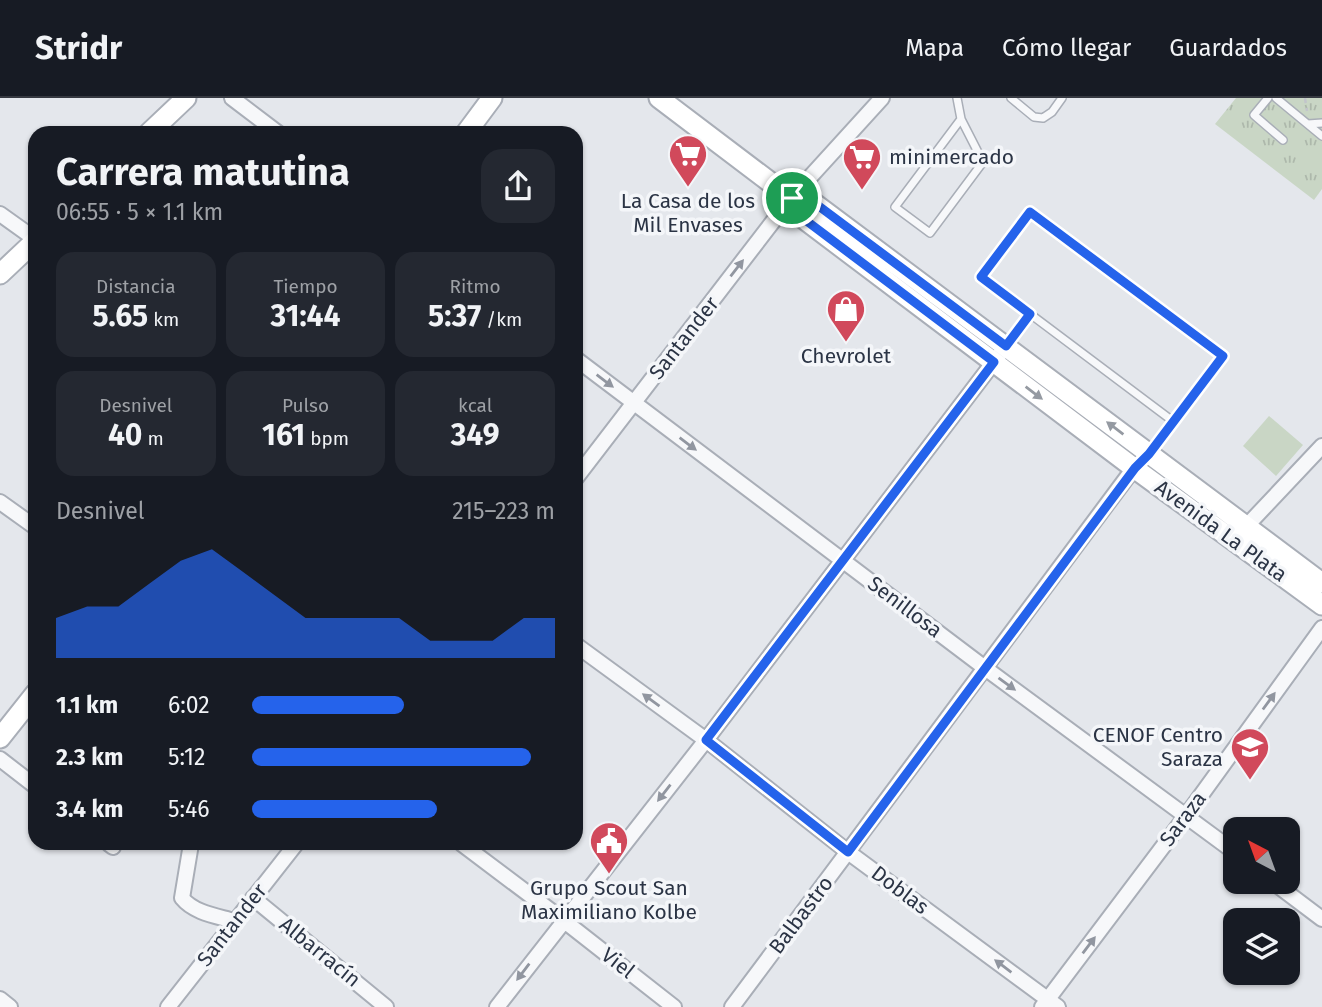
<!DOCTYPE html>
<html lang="es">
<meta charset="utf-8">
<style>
body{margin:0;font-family:"Fira Sans",sans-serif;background:#242831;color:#f1f3f6;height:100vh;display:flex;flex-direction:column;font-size:26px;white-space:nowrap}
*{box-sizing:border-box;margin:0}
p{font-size:23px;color:#9ea1a6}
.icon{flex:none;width:38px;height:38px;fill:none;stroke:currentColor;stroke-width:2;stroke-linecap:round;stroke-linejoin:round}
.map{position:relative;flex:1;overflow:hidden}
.side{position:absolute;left:28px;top:28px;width:555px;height:724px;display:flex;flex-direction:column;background:#171b24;border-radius:21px;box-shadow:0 2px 5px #0004}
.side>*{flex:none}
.needle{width:46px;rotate:319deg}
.fabs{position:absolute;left:1223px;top:719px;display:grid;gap:14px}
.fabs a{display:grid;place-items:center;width:77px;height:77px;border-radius:14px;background:#171b24;box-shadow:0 2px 5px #0004;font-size:35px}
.pin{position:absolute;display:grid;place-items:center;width:60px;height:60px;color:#fff;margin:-30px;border:4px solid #fff;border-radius:50%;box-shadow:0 2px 7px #0007}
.round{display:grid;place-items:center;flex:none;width:74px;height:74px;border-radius:21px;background:#242831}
.headline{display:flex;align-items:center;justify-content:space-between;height:119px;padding:0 28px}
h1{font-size:38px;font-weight:700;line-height:52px}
.stats{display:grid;grid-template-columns:repeat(3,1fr);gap:10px;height:119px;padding:7px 28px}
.stats div{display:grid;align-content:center;border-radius:18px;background:#242831;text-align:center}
.stats b{font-size:30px;font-weight:700}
.stats small{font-size:19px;font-weight:400}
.stats p{font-size:19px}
.chart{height:196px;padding:14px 28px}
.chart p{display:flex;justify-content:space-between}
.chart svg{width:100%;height:126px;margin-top:7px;fill:#2563eb;opacity:.7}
ul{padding:0 28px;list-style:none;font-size:23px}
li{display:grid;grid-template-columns:112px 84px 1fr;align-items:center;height:52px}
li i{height:18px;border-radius:9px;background:#2563eb}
header{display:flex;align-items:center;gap:42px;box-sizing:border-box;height:98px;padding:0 35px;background:#171b24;border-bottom:2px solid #363941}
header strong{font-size:33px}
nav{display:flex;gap:38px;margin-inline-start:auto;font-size:24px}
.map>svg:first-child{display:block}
</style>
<header>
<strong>Stridr</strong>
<nav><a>Mapa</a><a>Cómo llegar</a><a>Guardados</a></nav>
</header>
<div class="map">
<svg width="1322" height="909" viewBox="0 0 1322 909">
<defs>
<pattern id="park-tufts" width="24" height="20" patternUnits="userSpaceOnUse" patternTransform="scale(1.75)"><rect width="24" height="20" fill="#c9d6c5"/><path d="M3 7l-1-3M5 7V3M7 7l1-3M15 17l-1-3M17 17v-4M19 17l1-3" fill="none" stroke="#adb8ab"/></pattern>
</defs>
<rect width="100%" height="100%" fill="#e4e7ec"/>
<!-- park -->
<path fill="url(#park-tufts)" d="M1236,0H1322V91L1314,102L1215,26Z"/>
<!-- pitch -->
<path fill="#c9d6c5" d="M1269,318L1303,347L1276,378L1243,348Z"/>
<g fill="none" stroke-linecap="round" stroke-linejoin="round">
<!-- lane casing -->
<g stroke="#a9aeb7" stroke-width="10">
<path id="lane" d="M957,0L961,21L983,64L930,135L895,109L961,21
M1011,0L1034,19L1043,20L1052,14L1062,0
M1268,0L1254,17L1283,42
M1276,0L1322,38
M1308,26L1322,25
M1030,114L1223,258L1174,324L981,179Z
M1007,246L1030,216
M1150,356L1174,324"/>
</g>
<!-- street casing -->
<g stroke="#a9aeb7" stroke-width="18">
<path id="street" d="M232,0L278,35
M0,116L35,141
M576,261L985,570L1236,755
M576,380L791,100L882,0
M0,404L35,429
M1241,434L1322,348
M576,547L706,642L848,754L1058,909
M0,661L35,688
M109,746L113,749
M191,746L182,800C194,815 217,818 234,823
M462,746L563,822L674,909
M1273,784L1322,821
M253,800L386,909
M0,901L10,909
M168,909L296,746
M497,909L706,642L1006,248
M732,909L1134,370L1149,356
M1042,909L1186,718L1322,530"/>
</g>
<!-- secondary casing -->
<g stroke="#a9aeb7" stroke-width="23">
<path id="secondary" d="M659,0L791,100L804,121L1134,370L1322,507
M149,35L186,0
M466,35L492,0
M791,100L815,106L1322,485
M0,176L35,143
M0,640L35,596"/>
</g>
<!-- path -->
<path stroke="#c2c5cb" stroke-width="2.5" stroke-dasharray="5 5" stroke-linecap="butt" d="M1305,0L1307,13"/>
<!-- lane -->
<use href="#lane" stroke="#f7f8fa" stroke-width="7"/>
<!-- street -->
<use href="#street" stroke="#f7f8fa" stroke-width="14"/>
<!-- secondary -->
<use href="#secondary" stroke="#fff" stroke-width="19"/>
</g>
<!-- one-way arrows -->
<defs><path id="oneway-solid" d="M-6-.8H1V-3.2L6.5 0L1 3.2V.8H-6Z" transform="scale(1.75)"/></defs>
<g fill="#9196a0">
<use href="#oneway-solid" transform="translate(737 170) rotate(-52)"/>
<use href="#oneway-solid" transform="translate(605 283) rotate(37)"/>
<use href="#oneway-solid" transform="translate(688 346) rotate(37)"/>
<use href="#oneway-solid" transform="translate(1007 586) rotate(36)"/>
<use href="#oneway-solid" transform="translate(651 602) rotate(-144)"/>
<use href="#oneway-solid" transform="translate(1269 603) rotate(-54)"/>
<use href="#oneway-solid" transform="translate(664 695) rotate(128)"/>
<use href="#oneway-solid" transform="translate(1089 847) rotate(-53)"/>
<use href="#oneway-solid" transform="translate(1003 868) rotate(-143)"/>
<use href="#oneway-solid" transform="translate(523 874) rotate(127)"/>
</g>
<g fill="#959aa2">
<use href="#oneway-solid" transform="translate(1034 295) rotate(37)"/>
<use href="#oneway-solid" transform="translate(1115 330) rotate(-143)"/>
</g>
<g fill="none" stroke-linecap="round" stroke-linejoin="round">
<!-- route casing -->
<g stroke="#fff" stroke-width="14">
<path id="route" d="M792,100L816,106L1006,248L1030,216L981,179L1030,114L1223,258L1149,356L1135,370L848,754L706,642L994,264L804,121Z"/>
</g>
<!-- route -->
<use href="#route" stroke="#2563eb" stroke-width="9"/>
</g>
<!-- icons -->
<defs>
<g id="supermarket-pin" transform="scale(2.0125)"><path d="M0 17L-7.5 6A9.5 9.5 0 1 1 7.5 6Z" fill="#d1495b" stroke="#f4f6f9"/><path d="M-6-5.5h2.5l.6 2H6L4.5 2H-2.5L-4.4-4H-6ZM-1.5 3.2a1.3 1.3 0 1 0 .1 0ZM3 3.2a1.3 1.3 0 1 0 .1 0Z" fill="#fff"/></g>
<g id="shop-pin" transform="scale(2.0125)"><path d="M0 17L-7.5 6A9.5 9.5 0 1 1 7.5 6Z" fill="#d1495b" stroke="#f4f6f9"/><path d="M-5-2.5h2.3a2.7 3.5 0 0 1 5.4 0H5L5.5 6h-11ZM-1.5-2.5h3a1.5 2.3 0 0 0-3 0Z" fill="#fff"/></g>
<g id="school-pin" transform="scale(2.0125)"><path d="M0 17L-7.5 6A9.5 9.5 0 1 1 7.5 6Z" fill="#d1495b" stroke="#f4f6f9"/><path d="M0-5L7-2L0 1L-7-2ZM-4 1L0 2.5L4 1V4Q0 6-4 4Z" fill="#fff"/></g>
<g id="civic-pin" transform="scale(2.0125)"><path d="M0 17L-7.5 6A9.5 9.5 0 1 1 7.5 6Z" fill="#d1495b" stroke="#f4f6f9"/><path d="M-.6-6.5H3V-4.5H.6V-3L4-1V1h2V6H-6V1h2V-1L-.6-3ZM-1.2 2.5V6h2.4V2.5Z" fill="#fff"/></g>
</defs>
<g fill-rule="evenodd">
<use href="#supermarket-pin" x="688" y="56"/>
<use href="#supermarket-pin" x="862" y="59"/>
<use href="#shop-pin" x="846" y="211"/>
<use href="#school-pin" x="1250" y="649"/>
<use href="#civic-pin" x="609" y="743"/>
</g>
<g text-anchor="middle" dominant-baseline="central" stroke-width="7" stroke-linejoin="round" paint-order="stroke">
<!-- poi labels -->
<g font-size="21" fill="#2b3445" stroke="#f4f6f9">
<text x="889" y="59" text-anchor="start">minimercado</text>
<text x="688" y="103">La Casa de los<tspan x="688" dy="24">Mil Envases</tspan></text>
<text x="846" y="258">Chevrolet</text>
<text x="1223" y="637" text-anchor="end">CENOF Centro<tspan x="1223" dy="24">Saraza</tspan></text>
<text x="609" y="790">Grupo Scout San<tspan x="609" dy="24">Maximiliano Kolbe</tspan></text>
</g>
<!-- street labels -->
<g font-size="21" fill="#2b3445" stroke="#f4f6f9">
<text transform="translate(684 240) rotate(-52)">Santander</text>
<text transform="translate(1221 433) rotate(36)">Avenida La Plata</text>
<text transform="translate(905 509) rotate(37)">Senillosa</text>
<text transform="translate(1183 721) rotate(-53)">Saraza</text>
<text transform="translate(900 792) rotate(37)">Doblas</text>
<text transform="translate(801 817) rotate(-53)">Balbastro</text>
<text transform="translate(232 827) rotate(-52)">Santander</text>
<text transform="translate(320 854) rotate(39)">Albarracín</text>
<text transform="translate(618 865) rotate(38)">Viel</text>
</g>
</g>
</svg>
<div class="fabs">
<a><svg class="needle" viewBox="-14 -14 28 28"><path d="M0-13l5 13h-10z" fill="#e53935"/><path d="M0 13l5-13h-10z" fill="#9ea1a6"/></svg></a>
<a><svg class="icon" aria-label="layers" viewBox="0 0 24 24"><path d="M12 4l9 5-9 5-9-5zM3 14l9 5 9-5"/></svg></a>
</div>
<div class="pin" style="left:792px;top:100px;background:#1e9e55"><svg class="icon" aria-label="arrive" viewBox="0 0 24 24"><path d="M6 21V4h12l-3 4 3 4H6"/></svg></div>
<section class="side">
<div class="headline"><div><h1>Carrera matutina</h1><p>06:55 · 5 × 1.1 km</p></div><a class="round"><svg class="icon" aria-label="share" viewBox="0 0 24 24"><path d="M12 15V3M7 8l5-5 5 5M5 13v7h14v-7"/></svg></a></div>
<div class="stats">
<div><p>Distancia</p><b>5.65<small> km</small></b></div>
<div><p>Tiempo</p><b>31:44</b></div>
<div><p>Ritmo</p><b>5:37<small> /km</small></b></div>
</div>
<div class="stats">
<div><p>Desnivel</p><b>40<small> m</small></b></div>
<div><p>Pulso</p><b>161<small> bpm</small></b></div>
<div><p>kcal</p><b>349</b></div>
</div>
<div class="chart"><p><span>Desnivel</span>215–223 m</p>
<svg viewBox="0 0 160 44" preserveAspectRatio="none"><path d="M0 44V30L10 26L20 26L30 18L40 10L50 6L60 14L70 22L80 30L90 30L100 30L110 30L120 38L130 38L140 38L150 30L160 30V44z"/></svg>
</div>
<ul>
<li><b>1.1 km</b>6:02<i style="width:50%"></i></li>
<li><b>2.3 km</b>5:12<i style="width:92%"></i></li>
<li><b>3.4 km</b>5:46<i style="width:61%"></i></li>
</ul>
</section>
</div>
